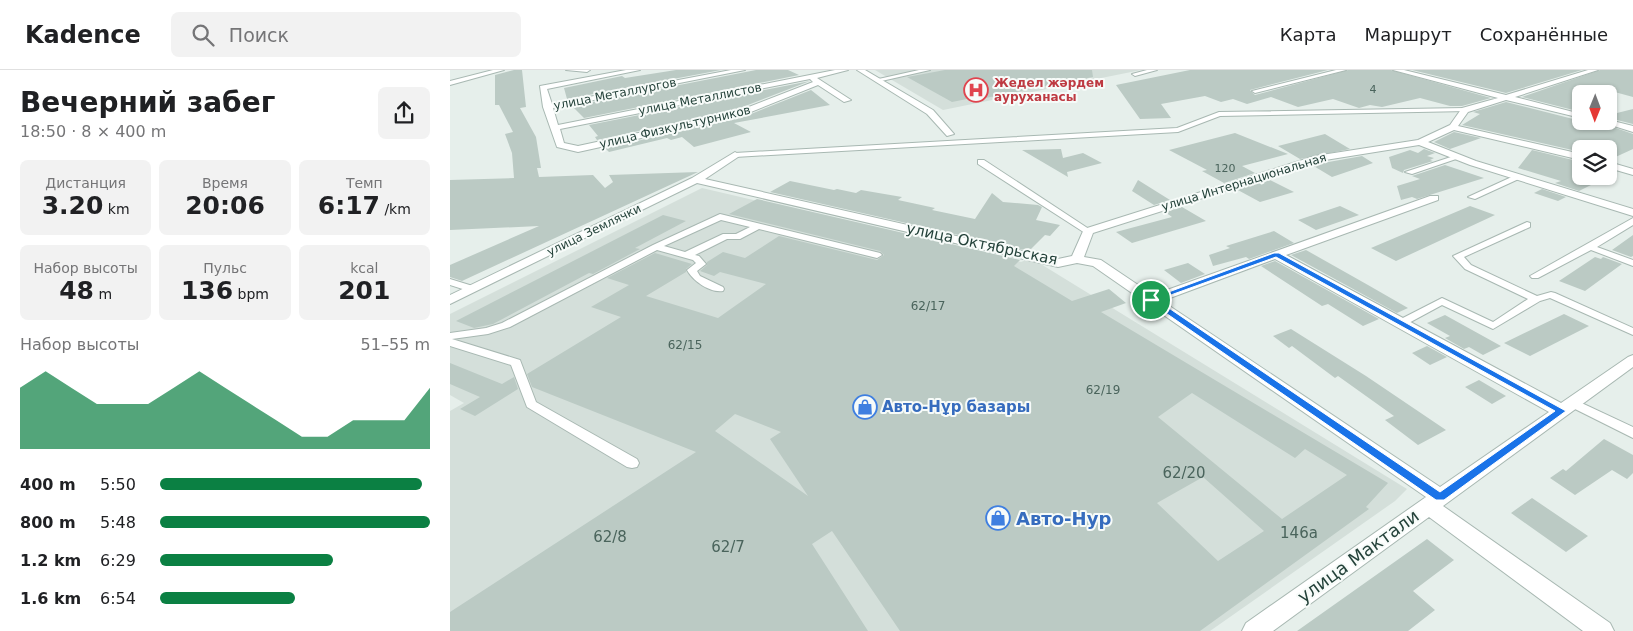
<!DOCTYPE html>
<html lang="ru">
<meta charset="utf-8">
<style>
body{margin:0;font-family:"DejaVu Sans",sans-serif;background:#f2f2f2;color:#202124;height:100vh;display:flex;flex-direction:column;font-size:19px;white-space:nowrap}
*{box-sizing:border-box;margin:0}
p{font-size:16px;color:#757577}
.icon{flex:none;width:28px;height:28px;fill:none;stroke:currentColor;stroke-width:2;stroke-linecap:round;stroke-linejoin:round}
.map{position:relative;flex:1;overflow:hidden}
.panel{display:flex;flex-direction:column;background:#fff;width:450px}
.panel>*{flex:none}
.needle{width:32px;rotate:181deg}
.tools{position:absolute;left:1122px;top:15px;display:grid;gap:10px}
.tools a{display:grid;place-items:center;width:45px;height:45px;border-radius:8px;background:#fff;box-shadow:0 1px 4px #0004;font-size:25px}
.pin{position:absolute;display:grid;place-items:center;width:42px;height:42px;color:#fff;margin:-21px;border:2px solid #fff;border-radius:50%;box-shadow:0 1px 5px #0007}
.round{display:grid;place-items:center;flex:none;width:52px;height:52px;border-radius:8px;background:#f2f2f2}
.headline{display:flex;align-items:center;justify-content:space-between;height:85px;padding:0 20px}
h1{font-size:28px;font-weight:700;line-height:38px}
.metrics{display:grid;grid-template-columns:repeat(3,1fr);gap:8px;height:85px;padding:5px 20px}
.metrics div{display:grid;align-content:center;border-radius:8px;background:#f2f2f2;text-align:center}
.metrics b{font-size:25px;font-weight:700}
.metrics small{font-size:14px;font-weight:400}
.metrics p{font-size:14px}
.chart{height:140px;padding:10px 20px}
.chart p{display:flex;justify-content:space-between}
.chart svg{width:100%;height:90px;margin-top:5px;fill:#0b8043;opacity:.7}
ul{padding:0 20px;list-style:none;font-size:16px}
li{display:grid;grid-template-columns:80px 60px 1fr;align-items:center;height:38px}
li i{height:12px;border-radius:6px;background:#0b8043}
header{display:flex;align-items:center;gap:30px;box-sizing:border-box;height:70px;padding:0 25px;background:#fff;border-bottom:1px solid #e0e0e0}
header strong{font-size:24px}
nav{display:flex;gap:28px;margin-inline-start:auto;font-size:18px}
.search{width:350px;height:45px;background:#f2f2f2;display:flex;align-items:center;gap:12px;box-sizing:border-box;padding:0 18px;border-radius:8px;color:#757577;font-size:19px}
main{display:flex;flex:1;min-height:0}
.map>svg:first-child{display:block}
</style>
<header>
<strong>Kadence</strong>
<div class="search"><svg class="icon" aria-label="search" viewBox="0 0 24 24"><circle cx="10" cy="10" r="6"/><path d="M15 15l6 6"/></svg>Поиск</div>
<nav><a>Карта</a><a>Маршрут</a><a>Сохранённые</a></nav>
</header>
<main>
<section class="panel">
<div class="headline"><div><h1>Вечерний забег</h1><p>18:50 · 8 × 400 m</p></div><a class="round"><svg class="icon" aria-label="share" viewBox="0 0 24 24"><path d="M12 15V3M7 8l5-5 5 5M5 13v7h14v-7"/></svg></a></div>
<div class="metrics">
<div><p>Дистанция</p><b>3.20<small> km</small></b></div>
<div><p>Время</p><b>20:06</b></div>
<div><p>Темп</p><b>6:17<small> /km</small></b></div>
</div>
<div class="metrics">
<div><p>Набор высоты</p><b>48<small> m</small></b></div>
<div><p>Пульс</p><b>136<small> bpm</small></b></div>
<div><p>kcal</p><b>201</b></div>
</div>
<div class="chart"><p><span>Набор высоты</span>51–55 m</p>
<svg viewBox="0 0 160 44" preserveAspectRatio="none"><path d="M0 44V14L10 6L20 14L30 22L40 22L50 22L60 14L70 6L80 14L90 22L100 30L110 38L120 38L130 30L140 30L150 30L160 14V44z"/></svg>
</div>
<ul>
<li><b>400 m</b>5:50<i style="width:97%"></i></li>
<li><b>800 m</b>5:48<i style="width:100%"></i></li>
<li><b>1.2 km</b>6:29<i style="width:64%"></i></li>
<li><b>1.6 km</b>6:54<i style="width:50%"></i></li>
</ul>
</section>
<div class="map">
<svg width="1183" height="561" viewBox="0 0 1183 561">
<rect width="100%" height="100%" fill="#e6efeb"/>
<!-- built -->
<path fill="#d4dfda" d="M425,0H691L493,40Z
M252,118L571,192L581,188L957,419L945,431L760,561H0V341L14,333L0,325V244Z"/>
<!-- building -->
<path fill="#bbcac4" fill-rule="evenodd" d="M64,0H72L76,37L70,38L86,67L91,98H87L89,107L143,105L155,118L163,112L159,105L248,102L12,211L0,207V195L89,156L0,160V110L64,108L62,83L55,64L63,62L49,35H45V5Z
M226,0H271L117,29L114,18L172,6L175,8Z
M306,0H338L349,5L134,48L122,36Z
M495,0H642L643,7L520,31L517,29L502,32L457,7Z
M740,0H878L800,20L805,25L898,0H941L1041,28L1012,36H1000L970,28L932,37L920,35L909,38L883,29L848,37L821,27L797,34L783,29L771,32L755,26L711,34L721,48L690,49L666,15Z
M962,0H1132L1056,23Z
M1150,0H1183V27L1150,18L1144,21L1131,18V42L1072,27Z
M360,11L285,40L147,70L145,67L148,66L139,55Z
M361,20L380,35L284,53L301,62L244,77L232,67L221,70L217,68L159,82L155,78L291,48Z
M1056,32L1131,51H1146L1183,64V79L1159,90V79L1131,73V82L1012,55L1030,44L1023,42Z
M1183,39V54L1159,48V45Z
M1004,62L1031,68L1000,79L984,72Z
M785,63L838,84L792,96L805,103L774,113L752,101L757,100L719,80Z
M875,64L900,79L850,89L828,76Z
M611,79L613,88L633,83L652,93L617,102L618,107L572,80Z
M974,79L985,83L977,86L984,88L980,90L983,91L954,100L953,103L942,98L939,87L960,80L968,83Z
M1082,80L1131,92V109L1145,113L1129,121L1105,113L1111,111L1068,98Z
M912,86L923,93L882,107L862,95Z
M995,95L1034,108L967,129L962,127L951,130L947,116L970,109L962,106Z
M818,109L844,122L810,132L786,119Z
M688,110L720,130L704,135L682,121Z
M340,111L384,120L387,119L406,123L411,120L452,127L448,130L485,138L482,140L525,149L542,123L553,132L588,135L592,137L586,150L610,155L600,166L595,165L579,181L320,122Z
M1092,119L1116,127L1108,131L1084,123Z
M307,129L570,190L564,196L622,231L659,219L676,233L651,242L938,413L916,437L919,439L750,561H450L382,461L362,474L418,561H0V542L246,382L82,317L77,304L171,247L141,237L179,215L157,208L205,183L242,194L236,199V202L196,226L268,248L316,214L270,202L264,206L250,201L257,195V192L273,182L295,188L329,166L427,190L434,185L430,181L279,144ZM742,323L845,388L855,379L897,405L832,449L708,347ZM285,344L331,362L320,369L358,426L265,361ZM753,407L814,461L768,491L707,433Z
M890,136L909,145L866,160L848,150Z
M1020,136L1045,145L946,191L921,178Z
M732,137L756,151L682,173L666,162L722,147L715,142Z
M213,145L236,151L185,178L190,179L143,204L139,203L43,254L24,258L6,251Z
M824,161L844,173L799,189L796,187L763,196L759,185L780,178L776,176Z
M1183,165V186L1181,187L1162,180Z
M856,180L918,215L958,238L947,243L841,185Z
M1145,187L1151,189L1153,187L1172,194L1135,221L1109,211Z
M825,191L929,249L913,256L878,234L872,236L811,196Z
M738,193L755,204L731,213L714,200Z
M1114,244L1139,256L1080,286L1054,273Z
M995,245L1051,276L1033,285L1019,277L1014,279L995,268L1000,266L977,253Z
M841,259L916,306L996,360L968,375L935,350L944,346L888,306L885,308L842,276L839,278L823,266Z
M977,276L997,287L980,295L962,283Z
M0,293L52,314L64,307L68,319L25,346L10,339L30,327L0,314Z
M1029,310L1056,326L1042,334L1015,317Z
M1154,369L1183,385V403L1177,409L1162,400L1125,425L1100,408L1113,399L1116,401Z
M1082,428L1138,466L1116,482L1061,443Z
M977,469L1004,490L963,521L985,540L958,561H847Z"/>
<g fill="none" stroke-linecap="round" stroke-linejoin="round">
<!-- lane casing -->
<g stroke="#a8b8b2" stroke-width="2">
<path id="lane" d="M469,0H480L427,12L424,10Z
M697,0H707L685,6L682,4Z
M886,0H896L805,23L802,21Z
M1015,38L1018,40L1017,41L770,46L728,62L285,87L282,85L285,83L727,58L769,42Z
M1007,85L1011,87L1009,88L962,104L955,102Z
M528,90H534L642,161L638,164L635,163L528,94Z
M1066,105L1073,107L1025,129L1018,127Z
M270,144L430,183L432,185L427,188L309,159L290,169H277L245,185L249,186L256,194L247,201L250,206L273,217L274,219L273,221C260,223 243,211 237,200L246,193L243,190L207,180L60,257L38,264L2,269L70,290L86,332L187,389L189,393L187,397L182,398L177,397L77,337L61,295L0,276V263L36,258L52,253L203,175ZM271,150L300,157L286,164H273L235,182L214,176Z
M1183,148V155L1147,177L1183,190V196L1141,180L1088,208H1082L1080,206Z
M1077,152L1080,153V157L1014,187L1021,195L1087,226L1101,222L1105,223L1183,258V265L1100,228L1090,231L1043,259L992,235L955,255H947L946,253L947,251L992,228L1043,252L1078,229L1015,199L1003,186Z
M0,209L26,217L27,219L22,222L0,215Z
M1123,329L1183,357V368L1119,336L1117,333L1119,330Z"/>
</g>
<!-- street casing -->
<g stroke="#a8b8b2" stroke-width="2">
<path id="street" d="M43,0H54L0,15V11Z
M116,0H140L137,2Z
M176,0H190L97,19L102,34L281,0H295L103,38L108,55L385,0H398L367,8L401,30L394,32L368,15L291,46L128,82L107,77L93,37L90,16ZM360,9L363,12L286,42L128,76L114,73L110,59Z
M407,0H415L483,40L504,64L497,66L477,44Z
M943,0H954L1056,25L1138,0H1148L1065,27L1131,44V48L1056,30L1018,42L1008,56L1131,84V90L1004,60L978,72L1026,91L1183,139V146L1020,95L969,75L869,91L643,163L634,187L651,190L703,225L980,126H988V130L836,185L1111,333L1178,287L1183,285V297L993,436L1160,553L1164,561H1133L979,447L823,561H792L796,553L976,427L643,196L627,193L608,197L247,113L0,234V225L242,108L285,82L290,85L288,87L255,109L608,189L622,186L634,159L865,86L968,70L1000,55L1012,38L1048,28ZM825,189L1099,342L990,417L712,231Z
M1159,50L1183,56V62L1148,51Z
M1159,92L1183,99V105L1159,98Z"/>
</g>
<!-- lane -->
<use href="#lane" fill="#fff" fill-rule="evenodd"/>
<!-- street -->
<use href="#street" fill="#fff" fill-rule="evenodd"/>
</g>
<!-- route -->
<path fill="#1a73e8" stroke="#fff" fill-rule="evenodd" d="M824,183H829L1116,341L994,430H986L697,230ZM826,187L1105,341L990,422L707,230Z"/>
<!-- icons -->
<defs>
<g id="hospital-ring" transform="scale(1.25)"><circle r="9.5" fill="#f7fbf9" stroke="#e0444e" stroke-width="1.5"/><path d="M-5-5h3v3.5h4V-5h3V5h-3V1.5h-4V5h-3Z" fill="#e0444e"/></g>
<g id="shop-ring" transform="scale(1.25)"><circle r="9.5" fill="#f7fbf9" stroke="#3f7fe0" stroke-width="1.5"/><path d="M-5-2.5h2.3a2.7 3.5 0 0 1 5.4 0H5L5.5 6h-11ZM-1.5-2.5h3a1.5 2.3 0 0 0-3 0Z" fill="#3f7fe0"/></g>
</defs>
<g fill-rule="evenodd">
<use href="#hospital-ring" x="526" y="20"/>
<use href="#shop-ring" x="415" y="337"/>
<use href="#shop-ring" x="548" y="448"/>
</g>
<g text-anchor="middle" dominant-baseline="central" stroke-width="4" stroke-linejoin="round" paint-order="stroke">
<!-- far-number labels -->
<g font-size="11" fill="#4a645c">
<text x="923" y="19">4</text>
<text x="775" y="98">120</text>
</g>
<!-- far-health labels -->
<g font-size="12" font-weight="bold" fill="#be3a42" stroke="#f7fbf9" text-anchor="start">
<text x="544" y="13">Жедел жәрдем<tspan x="544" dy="14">ауруханасы</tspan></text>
</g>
<!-- far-street labels -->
<g font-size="12" fill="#24423a" stroke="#f7fbf9">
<text transform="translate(165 24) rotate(-11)">улица Металлургов</text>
<text transform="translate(250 29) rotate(-11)">улица Металлистов</text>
<text transform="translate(225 57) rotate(-13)">улица Физкультурников</text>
<text transform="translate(794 112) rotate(-17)">улица Интернациональная</text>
<text transform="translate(144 160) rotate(-26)">улица Землячки</text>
</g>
<!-- number labels -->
<g font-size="12" fill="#4a645c">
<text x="478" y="236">62/17</text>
<text x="235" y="275">62/15</text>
<text x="653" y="320">62/19</text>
</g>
<!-- street labels -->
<g font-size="15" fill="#24423a" stroke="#f7fbf9">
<text transform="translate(532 174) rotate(12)">улица Октябрьская</text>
</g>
<!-- shop labels -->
<g font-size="15" font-weight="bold" fill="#366cbe" stroke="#f7fbf9" text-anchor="start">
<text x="432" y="337">Авто-Нұр базары</text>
</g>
<!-- near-number labels -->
<g font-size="15" fill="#4a645c">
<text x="734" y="403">62/20</text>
<text x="849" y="463">146а</text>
<text x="160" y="467">62/8</text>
<text x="278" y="477">62/7</text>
</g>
<!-- near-shop labels -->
<g font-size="18" font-weight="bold" fill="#366cbe" stroke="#f7fbf9" text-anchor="start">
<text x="566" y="448">Авто-Нур</text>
</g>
<!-- near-street labels -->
<g font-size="18" fill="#24423a" stroke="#f7fbf9">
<text transform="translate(908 486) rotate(-36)">улица Мактали</text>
</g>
</g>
</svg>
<div class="tools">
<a><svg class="needle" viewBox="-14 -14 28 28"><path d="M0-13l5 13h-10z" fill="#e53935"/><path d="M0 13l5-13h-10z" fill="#757577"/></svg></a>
<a><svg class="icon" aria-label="layers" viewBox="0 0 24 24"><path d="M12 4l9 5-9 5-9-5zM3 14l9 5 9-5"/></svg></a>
</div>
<div class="pin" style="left:701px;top:230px;background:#1e9e55"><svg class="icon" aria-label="arrive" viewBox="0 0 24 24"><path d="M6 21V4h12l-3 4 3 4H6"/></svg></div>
</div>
</main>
